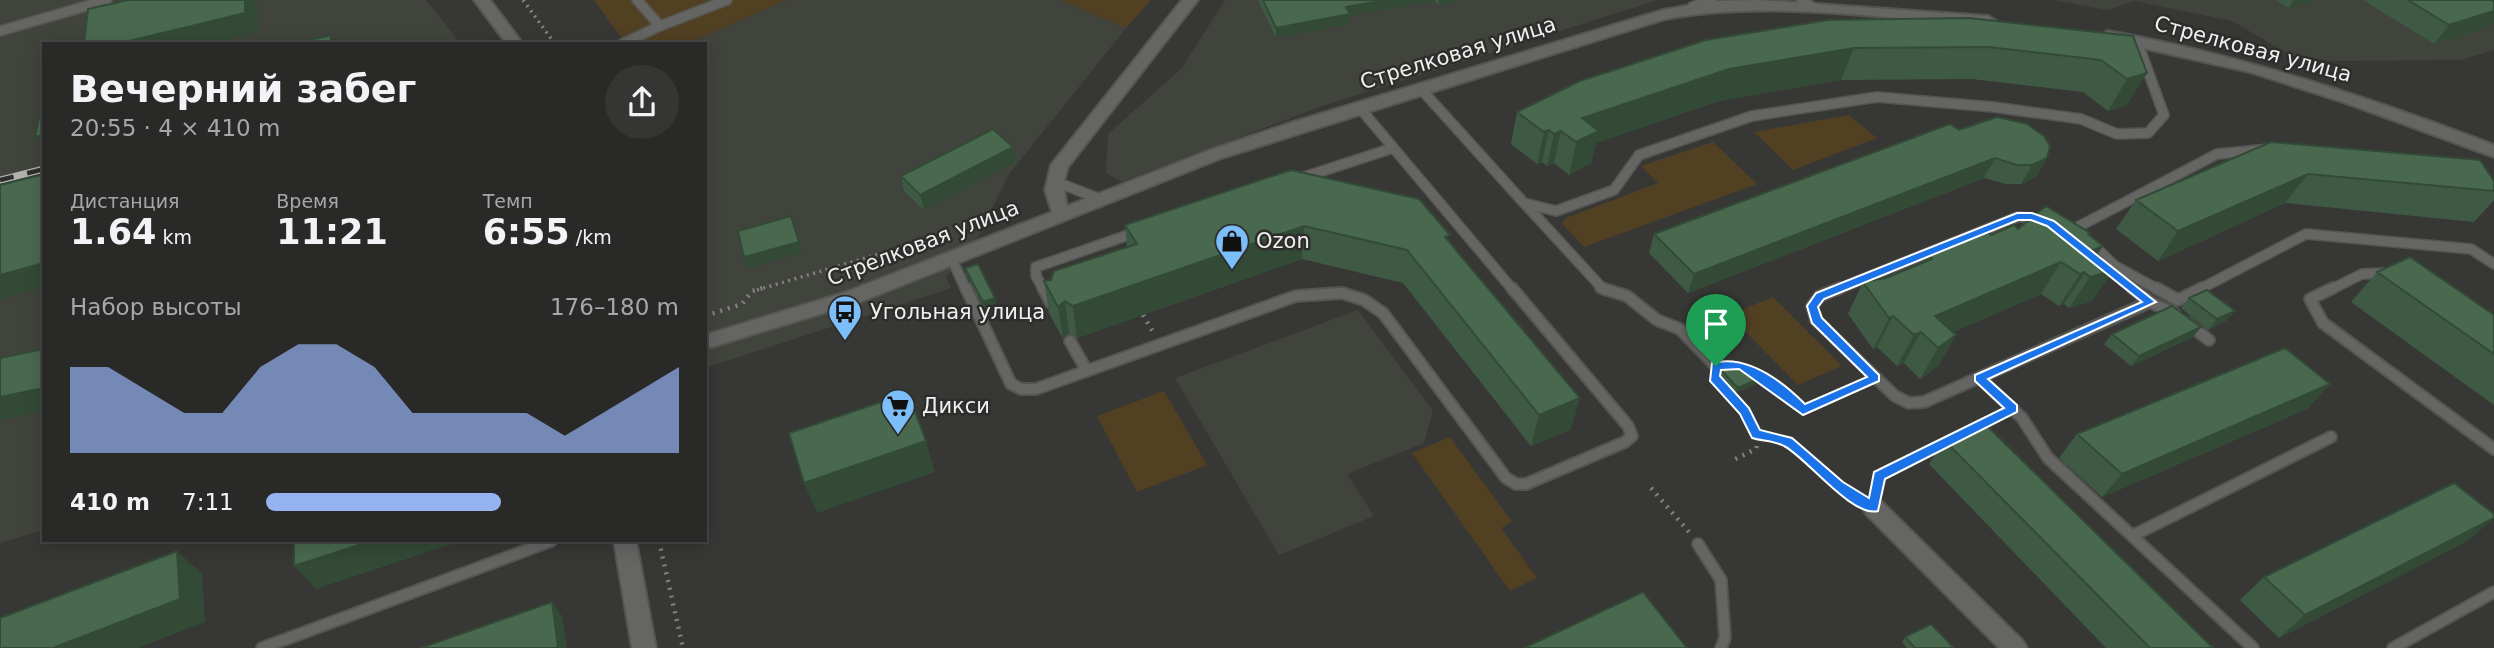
<!DOCTYPE html>
<html lang="ru">
<meta charset="utf-8">
<style>
body{margin:0;font-family:"DejaVu Sans",sans-serif;background:#353634;color:#f1f3f6;height:100vh;display:flex;flex-direction:column;font-size:26px;white-space:nowrap}
*{box-sizing:border-box;margin:0}
p{font-size:23px;color:#a5a7a8}
.icon{flex:none;width:38px;height:38px;fill:none;stroke:currentColor;stroke-width:2;stroke-linecap:round;stroke-linejoin:round}
.map{position:relative;flex:1;overflow:hidden}
.side{position:absolute;left:42px;top:42px;width:665px;height:500px;display:flex;flex-direction:column;background:#292a28;border-radius:0px;box-shadow:0 4px 18px #0003,0 0 0 2px #454645}
.side>*{flex:none}
.pin{position:absolute;display:grid;place-items:center;width:60px;height:60px;color:#fff;margin:-72px -30px;border-radius:50% 50% 50% 0;rotate:-45deg;box-shadow:0 0 7px #0007}
.pin .icon{rotate:45deg}
.round{display:grid;place-items:center;flex:none;width:74px;height:74px;border-radius:37px;background:#353634}
.summary{display:flex;align-items:center;justify-content:space-between;height:119px;padding:0 28px}
h1{font-size:38px;font-weight:700;line-height:52px}
.metrics{display:grid;grid-template-columns:repeat(3,1fr);gap:10px;height:119px;padding:7px 28px}
.metrics div{display:grid;align-content:center}
.metrics b{font-size:35px;font-weight:700}
.metrics small{font-size:19px;font-weight:400}
.metrics p{font-size:19px}
.chart{height:196px;padding:14px 28px}
.chart p{display:flex;justify-content:space-between}
.chart svg{width:100%;height:126px;margin-top:7px;fill:#95b2f1;opacity:.7}
ul{padding:0 28px;list-style:none;font-size:23px}
li{display:grid;grid-template-columns:112px 84px 1fr;align-items:center;height:52px}
li i{height:18px;border-radius:9px;background:#95b2f1}
.map>svg:first-child{display:block}
</style>
<div class="map">
<svg width="2494" height="648" viewBox="0 0 2494 648">
<rect width="100%" height="100%" fill="#373835"/>
<!-- built -->
<path fill="#41443c" d="M0,0H426L461,44H44V530L0,543Z
M786,0H1060L1126,28L1009,174L978,236L946,277L951,288L705,368V44H687Z
M1225,0H1658L1322,106L1122,182L1106,173L1108,134L1182,68Z
M2053,0H2494V50L2461,60L2331,61L2292,56L2232,21L2135,1L2107,10Z
M1358,310L1433,411L1424,443L1347,474L1374,516L1279,555L1175,378Z"/>
<!-- green -->
<path fill="#524023" d="M594,0H786L687,44H626Z
M1060,0H1151L1126,28Z
M1849,115L1877,138L1793,170L1754,132Z
M1713,142L1757,184L1584,247L1562,223L1566,218L1658,183L1641,166Z
M1773,297L1842,366L1798,385L1729,315Z
M1164,391L1207,465L1137,492L1097,416Z
M1450,437L1512,522L1501,528L1537,578L1510,591L1412,453Z"/>
<g fill="none" stroke-linecap="round" stroke-linejoin="round">
<!-- service-far1 casing -->
<g stroke="#545553" stroke-width="12">
<path id="service-far1" d="M1801,0L1814,8
M1692,7L1712,0
M660,26L727,0
M0,31L107,0
M622,44L660,26L637,0
M1420,88L1524,203L1556,211L1614,190L1639,155L1752,116L1877,97L1993,107L2081,119L2117,134L2148,133L2164,115L2137,41
M1359,107L1513,290
M1301,178L1393,148
M1054,181L1100,199
M1525,204L1604,290
M2078,232L2074,229L2217,154L2270,149
M2090,242L2115,266L2159,290
M951,257L966,290
M1044,290L1036,276V267L1137,232
M1836,290L2017,217C2056,214 2104,266 2134,290
M2198,290L2306,234L2471,249L2494,264
M2330,290L2362,274L2387,273"/>
</g>
<!-- service casing -->
<g stroke="#545553" stroke-width="14">
<path id="service" d="M966,288L1011,384L1021,389H1036L1296,296L1342,293L1364,300L1383,313L1506,478L1516,484H1526L1625,442L1632,436L1628,426L1512,288
M1043,288L1051,303
M1601,288L1627,296L1657,320L1680,329L1716,366
M1840,288L1820,296L1812,306L1816,320L1895,396L1909,403L1924,402L2150,302L2132,288
M2156,288L2178,300L2202,288
M2333,288L2310,299L2323,323L2494,449
M2150,302L2175,314
M2187,323L2209,340
M1070,341L1087,371
M1980,378L2022,418L2048,458L2253,648
M2132,536L2331,437
M1698,544L1721,580L1725,638L1721,648
M262,648L551,541
M2393,648L2494,592"/>
</g>
<!-- minor casing -->
<g stroke="#545553" stroke-width="4">
<path id="minor" d="M1182,0H1198L1068,167L1063,184L1067,206L1210,150L1290,123L1663,10L1714,1L1760,0L1988,16L1996,21L1988,26C1881,18 1771,0 1665,19L1222,158L860,302L705,349V335L846,292L1052,212L1045,190L1051,165Z
M2108,31C2241,55 2368,97 2494,145V157L2346,103L2250,72L2102,39L2100,36Z
M1874,499L1882,502L2023,641L2027,648H1999L1866,514L1863,508L1866,502Z"/>
</g>
<!-- tertiary casing -->
<g stroke="#545553" stroke-width="4">
<path id="tertiary" d="M474,0H490L523,44H507Z
M614,541H636L656,648H632Z"/>
</g>
<!-- path-far1 -->
<path stroke="#818280" stroke-width="3.5" stroke-dasharray="2 4.5" stroke-linecap="butt" d="M523,0L555,44
M970,230L984,220
M757,290L903,247L932,244"/>
<!-- path -->
<path stroke="#818280" stroke-width="4.5" stroke-dasharray="2 6" stroke-linecap="butt" d="M1143,315L1153,332
M705,316L742,304L752,291L763,288
M1737,365L1789,395L1803,410L1862,384
M1716,380C1731,396 1763,424 1756,449L1731,461
M1756,434L1788,442L1838,486L1858,498
M1651,488L1689,532
M1877,490L1879,476L1996,416
M659,541L683,648"/>
<!-- service-far1 -->
<use href="#service-far1" stroke="#656664" stroke-width="9"/>
<!-- service -->
<use href="#service" stroke="#656664" stroke-width="10"/>
<!-- minor -->
<use href="#minor" fill="#656664" fill-rule="evenodd"/>
<!-- tertiary -->
<use href="#tertiary" fill="#656664" fill-rule="evenodd"/>
<!-- rail casing -->
<g stroke="#b1b2b0" stroke-width="7">
<path id="rail" d="M0,180L44,169"/>
</g>
<!-- rail -->
<use href="#rail" stroke="#2d2e2b" stroke-width="4.5" stroke-dasharray="14" stroke-linecap="butt"/>
</g>
<!-- wall -->
<path fill="#3f5a44" d="M1258,0H1464L1439,6L1435,1L1349,16V24L1276,38Z
M2276,0H2317L2289,8Z
M2363,0H2491L2489,27L2434,44Z
M2133,36L2127,105L2108,111L2083,92L1972,79L1841,80L1719,101L1596,143L1591,163L1569,175L1554,163L1547,166L1542,162L1537,164L1511,144L1517,112L1706,40Z
M1959,130L2047,158L2036,177L2021,184H2006L1984,178L1688,293L1649,253L1654,234Z
M2271,142L2494,181V200L2474,222L2285,203L2158,261L2116,229L2136,200Z
M1013,147L1016,162L924,210L904,191L901,176Z
M1291,170L1449,241L1571,429L1531,446L1403,283L1302,259L1077,338L1069,333L1063,339L1049,313L1044,281L1051,280L1127,247L1125,225Z
M2018,229L2090,233L2089,235L2103,246L2097,254L2092,301L2069,308L2064,304L2059,306L2041,294L1953,332L1956,335L1938,366L1920,379L1904,363L1897,366L1877,347L1873,349L1848,314L1863,282L1886,278L1922,263L1926,254L1991,235Z
M965,268L996,303L984,308L966,274Z
M2377,272L2494,315V405L2351,302Z
M2189,298L2226,321L2208,330L2181,308Z
M2112,334L2193,337L2131,366L2104,344Z
M1721,370L1756,380L1754,385L1735,393L1719,376Z
M2330,384L2307,409L2102,497L2059,458L2077,434Z
M1944,440L2213,648H2106L1929,464Z
M2469,540L2279,638L2240,600L2264,577Z
M1905,637L1954,648H1907L1902,642Z"/>
<!-- shaded-wall -->
<path fill="#334a37" d="M245,0H257L258,32L209,44H117Z
M1385,0H1435V1L1349,16V24L1276,38V28L1346,7Z
M1439,0H1464L1439,6Z
M2294,0H2317L2289,8Z
M2494,11V20L2489,27L2434,44L2449,25Z
M331,35L337,44H331Z
M1854,48L1841,80L1719,101L1596,143L1591,163L1569,175L1582,118L1729,69Z
M2147,73L2127,105L2108,111L2127,79Z
M1549,130L1542,162L1537,164L1544,132Z
M1561,131L1554,163L1547,166L1554,134Z
M44,135V147L35,137Z
M1013,147L1016,162L924,210L920,195Z
M1995,158L1984,178L1688,293L1694,274Z
M2047,158L2036,177L2021,184L2032,165Z
M2308,174L2285,203L2158,261L2178,231Z
M791,216L802,253L749,268L744,257Z
M1304,226L1302,259L1077,338L1073,306Z
M2103,246L2064,304L2059,306L2080,274L2093,250Z
M2061,262L2041,294L1931,341L1935,316Z
M44,263V287L0,299V275Z
M2114,270L2092,301L2069,308L2090,277Z
M995,298L996,303L984,308L983,302Z
M1065,301L1069,333L1063,339L1058,307Z
M2235,311L2226,321L2208,330L2217,319Z
M1893,316L1877,347L1873,349L1889,318Z
M2201,327L2193,337L2131,366L2139,356Z
M1921,332L1904,363L1897,366L1914,335Z
M1956,335L1938,366L1920,379L1938,348Z
M1756,380L1754,385L1735,393L1738,388Z
M2330,384L2307,409L2102,497L2122,474Z
M44,388V411L0,420V397Z
M1580,398L1571,429L1531,446L1539,415Z
M926,441L935,472L817,513L804,483Z
M2494,518L2469,540L2279,638L2305,615Z
M371,541H461L316,589L294,566Z
M177,551L202,574L205,622L138,648H53Z
M552,602L562,616L567,648H556Z"/>
<!-- building -->
<path fill="#49694f" stroke="#334a37" stroke-width="2" d="M128,0H245V13L117,44H84L88,9Z
M1263,0H1385L1346,7L1350,14L1276,28Z
M2408,0H2491L2494,2V11L2449,25Z
M1969,18L2133,36L2147,73L2127,79L2101,60L1988,47L1854,48L1729,69L1582,118L1599,131L1576,142L1561,131L1554,134L1549,130L1544,132L1517,112L1580,81L1706,40L1828,20Z
M331,35V44H292Z
M42,101H44V135L35,137Z
M1997,117L2027,124L2044,136L2050,146L2047,158L2032,165H2017L1995,158L1694,274L1654,234L1950,124L1959,130Z
M993,129L1013,147L920,195L901,176Z
M2271,142L2480,160L2494,181V191L2308,174L2178,231L2136,200Z
M1291,170L1419,199L1450,235L1445,237L1580,398L1539,415L1407,250L1304,226L1073,306L1065,301L1058,307L1044,281L1051,280L1054,271L1137,244L1125,225Z
M44,174V263L0,275V185Z
M2046,206L2090,233L2088,234L2103,246L2093,250L2114,270L2090,277L2084,272L2080,274L2061,262L1935,316L1956,335L1938,348L1921,332L1914,335L1893,316L1889,318L1863,282L1886,278L1932,259L1926,254L1985,230L1991,235L2014,225L2018,229Z
M791,216L799,242L744,257L738,231Z
M2410,257L2494,315V354L2377,272Z
M978,264L995,298L983,302L965,268Z
M2207,290L2235,311L2217,319L2189,298Z
M2172,306L2201,327L2139,356L2112,334Z
M2285,348L2330,384L2122,474L2077,434Z
M44,349V388L0,397V358Z
M1740,362L1756,380L1738,388L1721,370Z
M908,393L926,441L804,483L789,433Z
M1984,423L2213,648H2150L1944,440Z
M2454,483L2494,514V518L2305,615L2264,577Z
M294,541H371L294,566Z
M177,551L180,599L53,648H0V618Z
M1643,592L1687,648H1524Z
M552,602L558,647L556,648H421Z
M1931,624L1954,648H1915L1905,637Z"/>
<!-- route -->
<path fill="#1a73e8" stroke="#fff" stroke-width="2" fill-rule="evenodd" d="M2017,213H2032L2054,221L2156,302L1988,379L2017,405V412L1885,479L1878,511C1852,518 1806,457 1784,446C1775,441 1762,441 1752,438L1740,414L1710,381L1712,363C1747,354 1781,380 1805,404L1867,377L1812,323L1807,306L1816,293ZM2018,220H2031L2047,226L2142,302L1975,375V381L2004,408L1874,472L1869,498L1843,482L1792,438L1760,430L1749,408L1720,376L1721,370L1739,369L1803,415L1879,381V375L1822,318L1818,307L1824,299Z"/>
<!-- icons -->
<defs>
<g id="shop-pin" transform="scale(1.75)"><path d="M0 17L-7.5 6A9.5 9.5 0 1 1 7.5 6Z" fill="#7cbef9" stroke="#2d2e2b"/><path d="M-5-2.5h2.3a2.7 3.5 0 0 1 5.4 0H5L5.5 6h-11ZM-1.5-2.5h3a1.5 2.3 0 0 0-3 0Z" fill="#111"/></g>
<g id="bus-pin" transform="scale(1.75)"><path d="M0 17L-7.5 6A9.5 9.5 0 1 1 7.5 6Z" fill="#7cbef9" stroke="#2d2e2b"/><path d="M-5-6H5V4H4V6H2V4H-2V6H-4V4H-5ZM-3.5-4V0h7V-4ZM-3.5 1.2v1.5H-2V1.2ZM2 1.2v1.5H3.5V1.2Z" fill="#111"/></g>
<g id="supermarket-pin" transform="scale(1.75)"><path d="M0 17L-7.5 6A9.5 9.5 0 1 1 7.5 6Z" fill="#7cbef9" stroke="#2d2e2b"/><path d="M-6-5.5h2.5l.6 2H6L4.5 2H-2.5L-4.4-4H-6ZM-1.5 3.2a1.3 1.3 0 1 0 .1 0ZM3 3.2a1.3 1.3 0 1 0 .1 0Z" fill="#111"/></g>
</defs>
<g fill-rule="evenodd">
<use href="#shop-pin" x="1232" y="241"/>
<use href="#bus-pin" x="845" y="312"/>
<use href="#supermarket-pin" x="898" y="406"/>
</g>
<g text-anchor="middle" dominant-baseline="central" stroke-width="5" stroke-linejoin="round" paint-order="stroke">
<!-- street labels -->
<g font-size="21" fill="#eeefee" stroke="#2d2e2b">
<text transform="translate(2253 49) rotate(15)">Стрелковая улица</text>
<text transform="translate(1458 53) rotate(-17)">Стрелковая улица</text>
<text transform="translate(923 243) rotate(-21)">Стрелковая улица</text>
</g>
<!-- poi labels -->
<g font-size="21" fill="#eeefee" stroke="#2d2e2b" text-anchor="start">
<text x="1256" y="241">Ozon</text>
<text x="870" y="312">Угольная улица</text>
<text x="922" y="406">Дикси</text>
</g>
</g>
</svg>
<div class="pin" style="left:1716px;top:366px;background:#1e9e55"><svg class="icon" aria-label="arrive" viewBox="0 0 24 24"><path d="M6 21V4h12l-3 4 3 4H6"/></svg></div>
<section class="side">
<div class="summary"><div><h1>Вечерний забег</h1><p>20:55 · 4 × 410 m</p></div><a class="round"><svg class="icon" aria-label="share" viewBox="0 0 24 24"><path d="M12 15V3M7 8l5-5 5 5M5 13v7h14v-7"/></svg></a></div>
<div class="metrics">
<div><p>Дистанция</p><b>1.64<small> km</small></b></div>
<div><p>Время</p><b>11:21</b></div>
<div><p>Темп</p><b>6:55<small> /km</small></b></div>
</div>
<div class="chart"><p><span>Набор высоты</span>176–180 m</p>
<svg viewBox="0 0 160 44" preserveAspectRatio="none"><path d="M0 44V14L10 14L20 22L30 30L40 30L50 14L60 6L70 6L80 14L90 30L100 30L110 30L120 30L130 38L140 30L150 22L160 14V44z"/></svg>
</div>
<ul>
<li><b>410 m</b>7:11<i style="width:57%"></i></li>
</ul>
</section>
</div>
